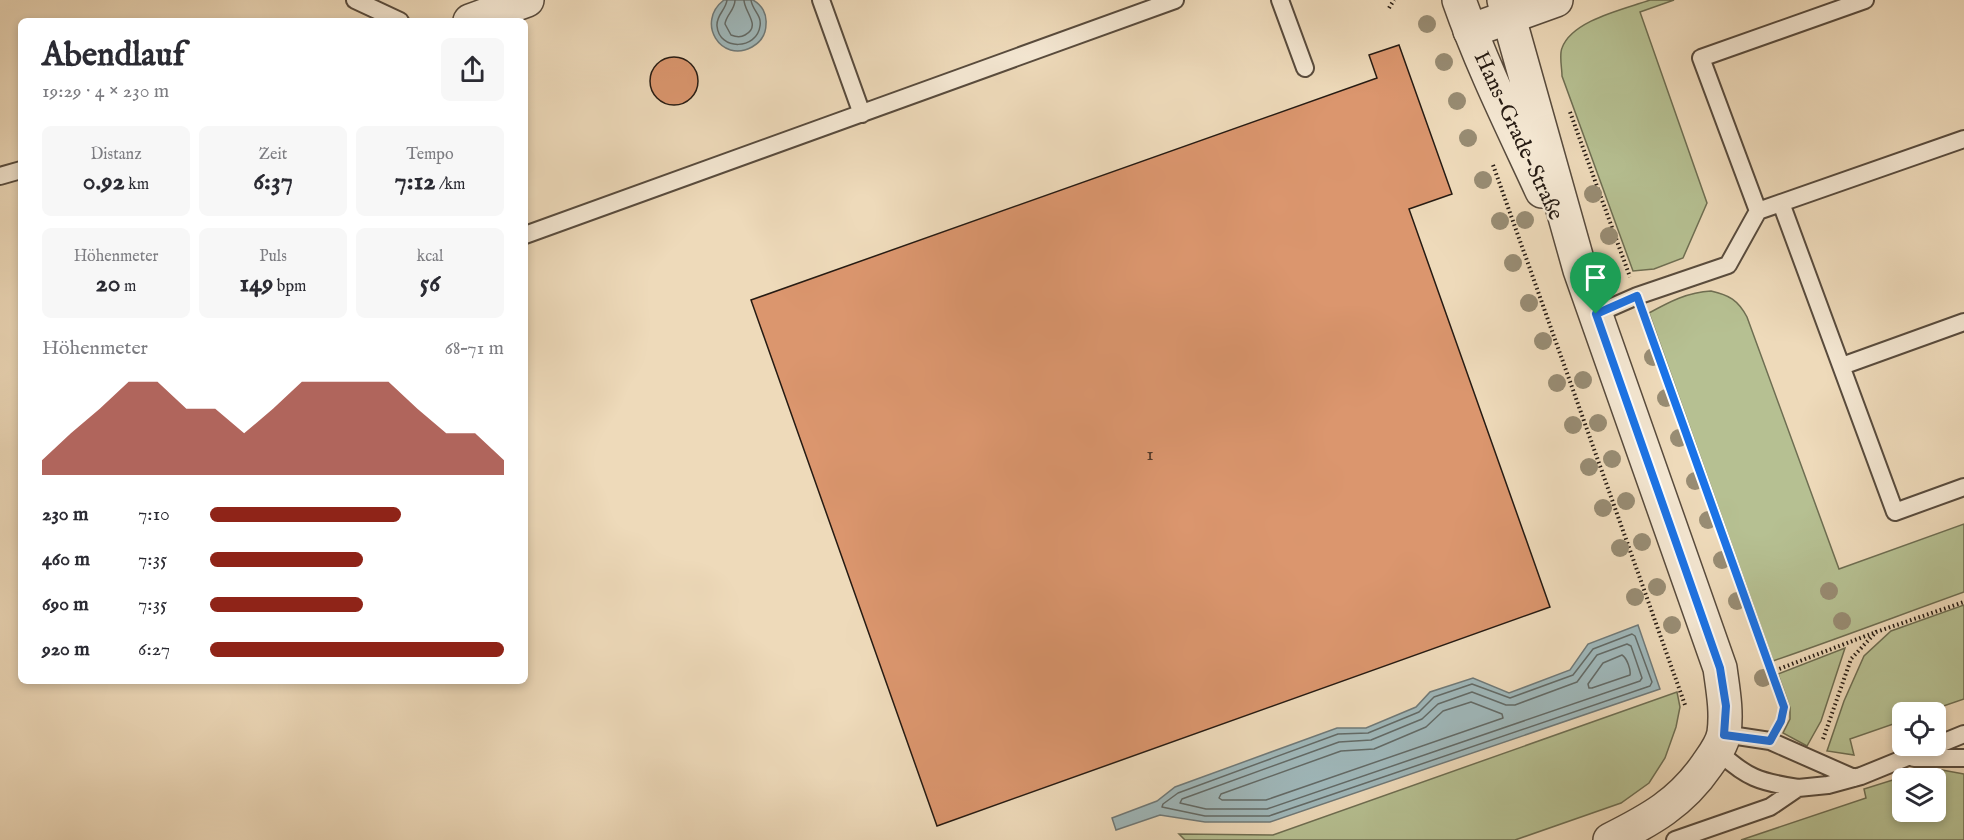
<!DOCTYPE html>
<html lang="de">
<meta charset="utf-8">
<style>
body{margin:0;font-family:"IM FELL English",serif;background:#f7f7f7;color:#2b2b33;height:100vh;display:flex;flex-direction:column;font-size:22px;white-space:nowrap}
*{box-sizing:border-box;margin:0}
p{font-size:20px;color:#7c7c81}
.icon{flex:none;width:33px;height:33px;fill:none;stroke:currentColor;stroke-width:2;stroke-linecap:round;stroke-linejoin:round}
.map{position:relative;flex:1;overflow:hidden}
.details{position:absolute;left:18px;top:18px;width:510px;height:666px;display:flex;flex-direction:column;background:#fff;border-radius:9px;box-shadow:0 3px 9px #0003}
.details>*{flex:none}
.tools{position:absolute;left:1892px;top:702px;display:grid;gap:12px}
.tools a{display:grid;place-items:center;width:54px;height:54px;border-radius:9px;background:#fff;box-shadow:0 3px 9px #0003;font-size:30px}
.pin{position:absolute;display:grid;place-items:center;width:51px;height:51px;color:#fff;margin:-62px -26px;border-radius:50% 50% 50% 0;rotate:-45deg;box-shadow:0 0 6px #0007}
.pin .icon{rotate:45deg}
.round{display:grid;place-items:center;flex:none;width:63px;height:63px;border-radius:9px;background:#f7f7f7}
.overview{display:flex;align-items:center;justify-content:space-between;height:102px;padding:0 24px}
h1{font-size:33px;font-weight:700;line-height:45px}
.stats{display:grid;grid-template-columns:repeat(3,1fr);gap:9px;height:102px;padding:6px 24px}
.stats div{display:grid;align-content:center;border-radius:9px;background:#f7f7f7;text-align:center}
.stats b{font-size:26px;font-weight:700}
.stats small{font-size:16px;font-weight:400}
.stats p{font-size:16px}
.chart{height:168px;padding:12px 24px}
.chart p{display:flex;justify-content:space-between}
.chart svg{width:100%;height:108px;margin-top:6px;fill:#8f2418;opacity:.7}
ul{padding:0 24px;list-style:none;font-size:20px}
li{display:grid;grid-template-columns:96px 72px 1fr;align-items:center;height:45px}
li i{height:15px;border-radius:8px;background:#8f2418}
.map>svg:first-child{display:block}
</style>
<div class="map">
<svg width="1964" height="840" viewBox="0 0 1964 840">
<rect width="100%" height="100%" fill="#eedaba"/>
<filter id="stains"><feTurbulence type="fractalNoise" baseFrequency=".00333" numOctaves="4"/><feColorMatrix values="0 0 0 0 .2 0 0 0 0 .09 0 0 0 0 .02 0 0 0 .5 -.17"/></filter>
<radialGradient id="worn" r=".72"><stop offset=".6" stop-color="#630" stop-opacity="0"/><stop offset="1" stop-color="#630" stop-opacity=".3"/></radialGradient>
<!-- green -->
<path fill="#b6c092" stroke="#6e6e52" stroke-width="1.5" fill-rule="evenodd" d="M1650,0H1674L1640,12L1707,203L1683,258L1654,269L1633,271L1562,76C1562,68 1559,55 1562,48C1572,20 1625,9 1650,0Z
M1711,291C1729,295 1738,300 1747,317L1839,569L1964,524V592C1900,615 1837,639 1773,661L1649,313C1669,302 1688,292 1711,291Z
M1964,605V699L1926,712H1902V721L1850,739L1854,755L1827,751L1844,701L1864,656L1891,631Z
M1845,648L1821,721L1807,746L1783,733L1790,719V708L1778,674Z
M1677,692L1680,707L1676,727L1665,758L1649,783L1621,803L1515,840H1185L1179,834L1273,835Z
M1931,768L1964,774V840H1741L1866,798L1864,789ZM1902,778H1935V812H1902Z"/>
<!-- water -->
<path fill="#9fb8bb" stroke="#6f7978" stroke-width="1.5" d="M724,0H753C762,5 767,14 766,24C766,34 761,42 752,47C721,64 695,22 724,0Z
M1638,625L1660,689L1270,822H1205L1160,815L1116,830L1112,818L1157,801L1175,787L1337,728H1366L1416,707L1430,692L1473,678L1509,693L1570,670L1588,644Z"/>
<g fill="none" stroke-linecap="round" stroke-linejoin="round">
<!-- shore -->
<path stroke="#626a67" stroke-width="1.5" d="M727,0C726,10 716,15 717,26C719,51 757,50 760,26C762,15 752,10 751,0
M735,0C735,10 726,15 725,24L731,35C736,37 740,38 745,35C762,26 744,12 744,0
M1632,634L1635,636L1652,682L1650,686L1269,816H1205L1162,807L1163,804L1178,793L1338,734L1368,733L1419,712L1434,697L1472,684L1510,698L1573,675L1593,649Z
M1627,644L1631,646L1642,678L1640,681L1267,809H1206L1180,803L1182,799L1339,742L1371,740L1422,719L1438,704L1472,692L1506,705H1515L1577,682L1597,655Z
M1622,655C1627,658 1631,670 1630,675L1592,688H1589L1588,684L1603,663Z
M1471,702L1502,714L1503,718L1266,800H1222L1219,798L1221,794L1341,751L1374,749L1426,727L1443,711Z"/>
</g>
<!-- building -->
<path fill="#db966e" stroke="#261b13" stroke-width="1.5" d="M1399,45L1452,194L1409,209L1550,607L937,826L751,300L1377,78L1369,55Z
M650 81a24 24 0 1 1 48 0a24 24 0 1 1-48 0Z"/>
<g fill="none" stroke-linecap="round" stroke-linejoin="round">
<!-- service casing -->
<g stroke="#584b3d" stroke-width="20">
<path id="service" d="M355,0L400,21
M821,0L862,114
M1280,0L1305,68
M0,176L21,170
M1781,203L1895,512L1964,487
M1758,211L1964,139
M525,235L1175,0
M1596,314L1637,296L1728,265L1758,211L1701,58L1865,0
M1842,366L1964,322
M1724,734L1770,741L1854,778
M1717,750C1746,778 1760,782 1798,788
M1914,758H1964
M1675,840L1770,807L1798,788L1828,785L1861,776L1964,734"/>
</g>
<!-- minor casing -->
<g stroke="#584b3d" stroke-width="36">
<path id="minor" d="M470,21L527,0
M1470,31L1556,0"/>
</g>
<!-- tertiary casing -->
<g stroke="#584b3d" stroke-width="36">
<path id="tertiary" d="M1459,0C1482,66 1513,128 1542,191
M1504,0L1580,270L1720,668C1723,690 1727,711 1724,733C1722,745 1714,755 1707,765C1681,803 1650,820 1610,840"/>
</g>
<!-- path -->
<path stroke="#261b13" stroke-width="4" stroke-dasharray="1.5 3" stroke-linecap="butt" d="M1389,8L1394,0
M1570,112L1630,277
M1493,165L1685,705
M1645,318L1784,707L1781,720
M1771,672L1876,632
M1823,739L1851,659L1876,632L1964,602"/>
<!-- service -->
<use href="#service" stroke="#f4e7d2" stroke-width="16"/>
<!-- minor -->
<use href="#minor" stroke="#f4e7d2" stroke-width="33"/>
<!-- tertiary -->
<use href="#tertiary" stroke="#f4e7d2" stroke-width="33"/>
</g>
<!-- trees -->
<g fill="#988c73">
<circle cx="1427" cy="24" r="9"/>
<circle cx="1444" cy="62" r="9"/>
<circle cx="1457" cy="101" r="9"/>
<circle cx="1468" cy="138" r="9"/>
<circle cx="1483" cy="180" r="9"/>
<circle cx="1593" cy="194" r="9"/>
<circle cx="1525" cy="220" r="9"/>
<circle cx="1500" cy="221" r="9"/>
<circle cx="1609" cy="236" r="9"/>
<circle cx="1513" cy="263" r="9"/>
<circle cx="1529" cy="303" r="9"/>
<circle cx="1543" cy="341" r="9"/>
<circle cx="1653" cy="357" r="9"/>
<circle cx="1583" cy="380" r="9"/>
<circle cx="1557" cy="383" r="9"/>
<circle cx="1666" cy="398" r="9"/>
<circle cx="1598" cy="423" r="9"/>
<circle cx="1573" cy="425" r="9"/>
<circle cx="1679" cy="438" r="9"/>
<circle cx="1612" cy="459" r="9"/>
<circle cx="1589" cy="467" r="9"/>
<circle cx="1695" cy="481" r="9"/>
<circle cx="1626" cy="501" r="9"/>
<circle cx="1603" cy="508" r="9"/>
<circle cx="1708" cy="520" r="9"/>
<circle cx="1642" cy="542" r="9"/>
<circle cx="1620" cy="548" r="9"/>
<circle cx="1722" cy="560" r="9"/>
<circle cx="1657" cy="587" r="9"/>
<circle cx="1829" cy="591" r="9"/>
<circle cx="1635" cy="597" r="9"/>
<circle cx="1737" cy="601" r="9"/>
<circle cx="1842" cy="621" r="9"/>
<circle cx="1672" cy="625" r="9"/>
<circle cx="1763" cy="678" r="9"/>
</g>
<g fill="none" stroke-linecap="round" stroke-linejoin="round">
<!-- route casing -->
<g stroke="#fff" stroke-width="12">
<path id="route" d="M1637,296L1784,707L1781,721L1770,741L1724,735L1726,706L1720,668L1596,314Z"/>
</g>
<!-- route -->
<use href="#route" stroke="#1a73e8" stroke-width="8"/>
</g>
<g text-anchor="middle" dominant-baseline="central" stroke-width="5" stroke-linejoin="round" paint-order="stroke">
<!-- number labels -->
<g font-size="20" fill="#533a2a">
<text x="1150" y="454">1</text>
</g>
<!-- street labels -->
<g font-size="22" fill="#261b13" stroke="#f4e7d2">
<text transform="translate(1518 136) rotate(65)">Hans-Grade-Straße</text>
</g>
</g>
<rect width="100%" height="100%" filter="url(#stains)"/>
<rect width="100%" height="100%" fill="url(#worn)"/>
</svg>
<div class="tools">
<a><svg class="icon" aria-label="locate" viewBox="0 0 24 24"><circle cx="12" cy="12" r="6"/><path d="M12 2v4M12 18v4M2 12h4M18 12h4"/></svg></a>
<a><svg class="icon" aria-label="layers" viewBox="0 0 24 24"><path d="M12 4l9 5-9 5-9-5zM3 14l9 5 9-5"/></svg></a>
</div>
<div class="pin" style="left:1596px;top:314px;background:#1e9e55"><svg class="icon" aria-label="arrive" viewBox="0 0 24 24"><path d="M6 21V4h12l-3 4 3 4H6"/></svg></div>
<section class="details">
<div class="overview"><div><h1>Abendlauf</h1><p>19:29 · 4 × 230 m</p></div><a class="round"><svg class="icon" aria-label="share" viewBox="0 0 24 24"><path d="M12 15V3M7 8l5-5 5 5M5 13v7h14v-7"/></svg></a></div>
<div class="stats">
<div><p>Distanz</p><b>0.92<small> km</small></b></div>
<div><p>Zeit</p><b>6:37</b></div>
<div><p>Tempo</p><b>7:12<small> /km</small></b></div>
</div>
<div class="stats">
<div><p>Höhenmeter</p><b>20<small> m</small></b></div>
<div><p>Puls</p><b>149<small> bpm</small></b></div>
<div><p>kcal</p><b>56</b></div>
</div>
<div class="chart"><p><span>Höhenmeter</span>68–71 m</p>
<svg viewBox="0 0 160 44" preserveAspectRatio="none"><path d="M0 44V38L10 27L20 17L30 6L40 6L50 17L60 17L70 27L80 17L90 6L100 6L110 6L120 6L130 17L140 27L150 27L160 38V44z"/></svg>
</div>
<ul>
<li><b>230 m</b>7:10<i style="width:65%"></i></li>
<li><b>460 m</b>7:35<i style="width:52%"></i></li>
<li><b>690 m</b>7:35<i style="width:52%"></i></li>
<li><b>920 m</b>6:27<i style="width:100%"></i></li>
</ul>
</section>
</div>
